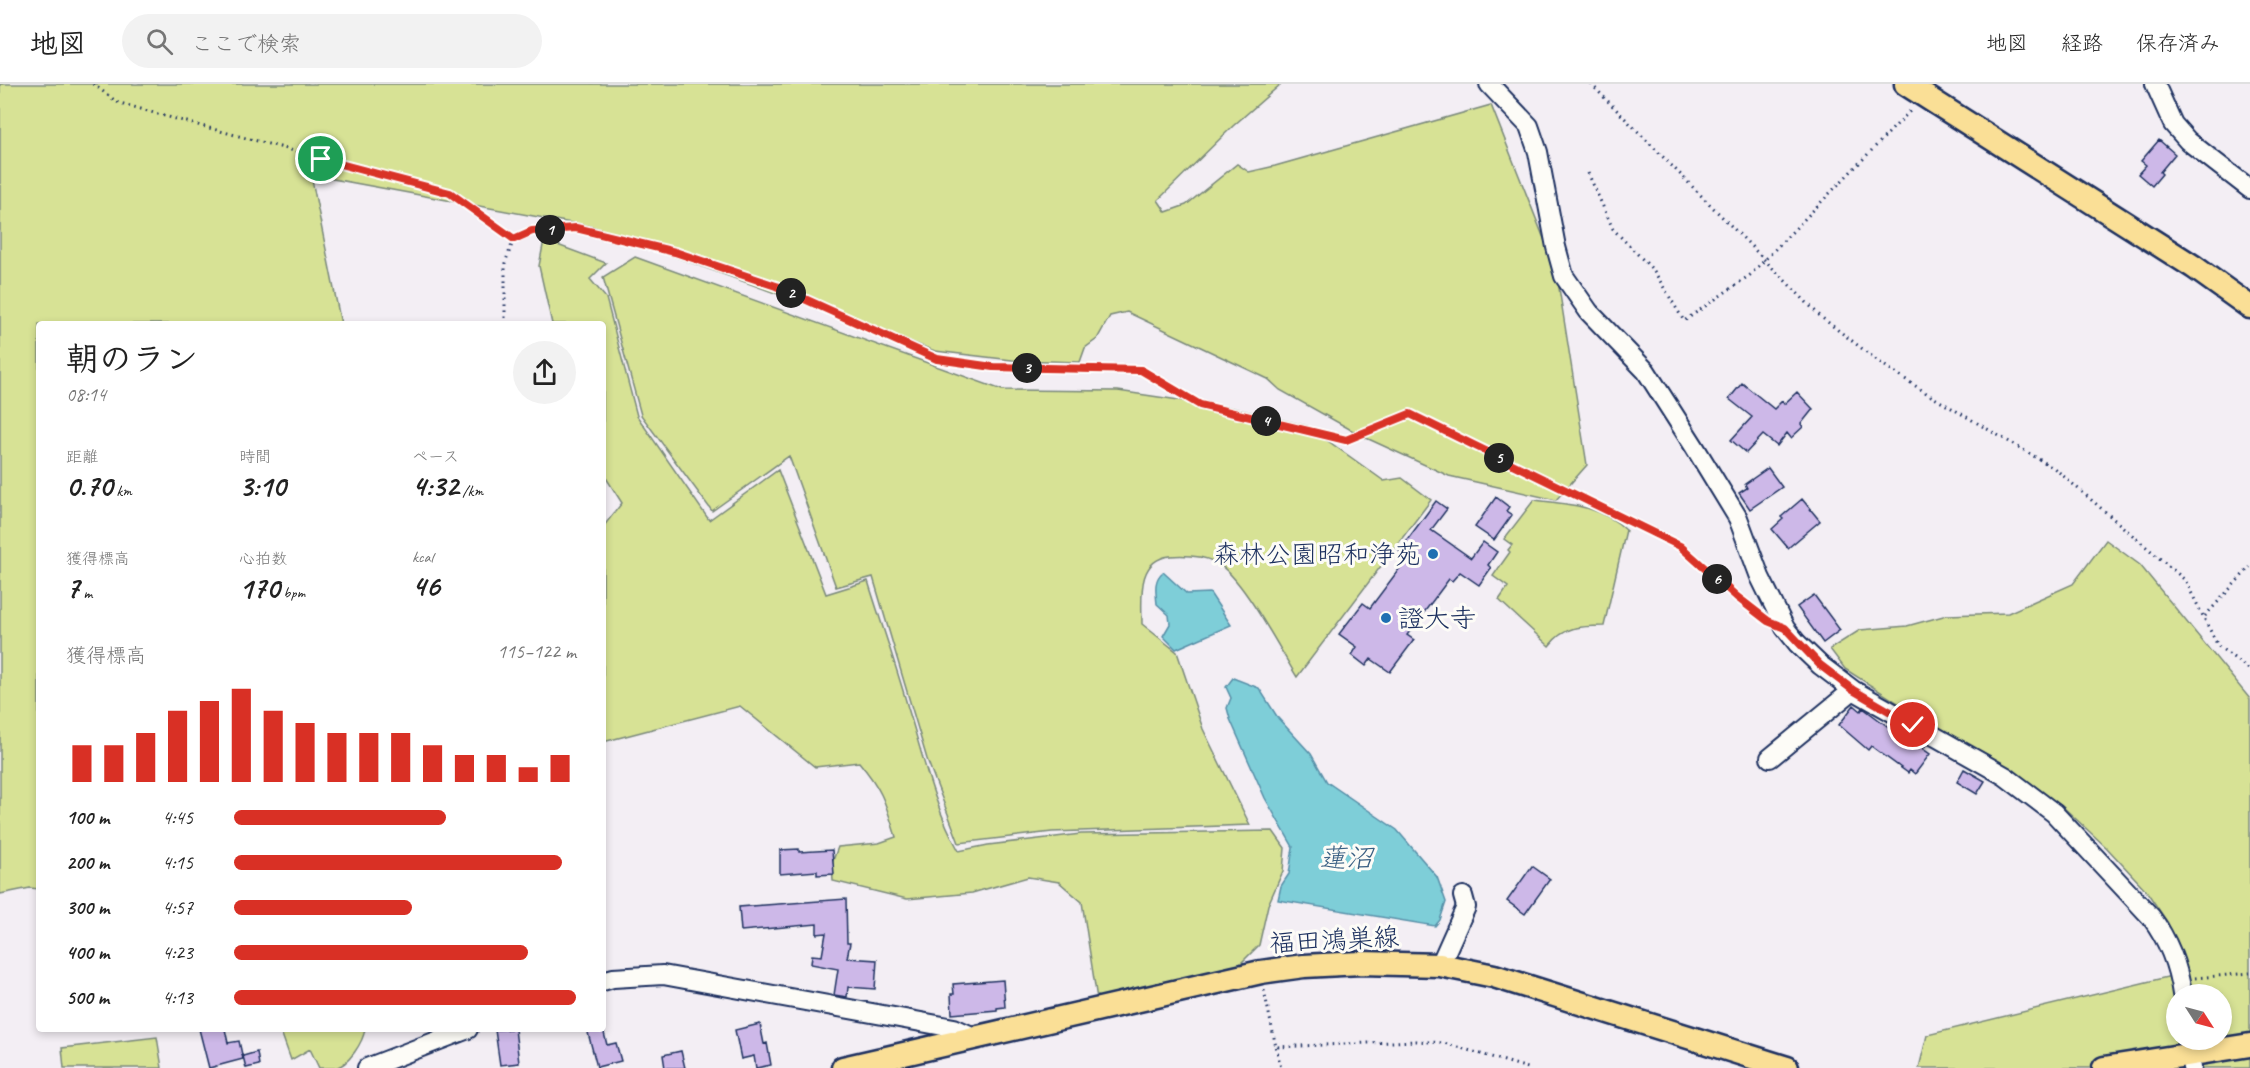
<!DOCTYPE html>
<html lang="ja">
<meta charset="utf-8">
<style>
body{margin:0;font-family:Caveat,"Klee One",sans-serif;background:#f2f2f2;color:#222;height:100vh;display:flex;flex-direction:column;font-size:22px;white-space:nowrap}
*{box-sizing:border-box;margin:0}
p{font-size:20px;color:#767676}
.icon{flex:none;width:33px;height:33px;fill:none;stroke:currentColor;stroke-width:2;stroke-linecap:round;stroke-linejoin:round}
.map{position:relative;flex:1;overflow:hidden}
.panel{position:absolute;left:36px;top:237px;width:570px;height:711px;display:flex;flex-direction:column;background:#fff;border-radius:6px;box-shadow:0 3px 9px #0003}
.panel>*{flex:none}
.needle{width:39px;rotate:126deg}
.fabs{position:absolute;left:2166px;top:900px;display:grid;gap:12px}
.fabs a{display:grid;place-items:center;width:66px;height:66px;border-radius:50%;background:#fff;box-shadow:0 3px 9px #0003;font-size:30px}
.pin{position:absolute;display:grid;place-items:center;width:51px;height:51px;color:#fff;margin:-26px;border:3px solid #fff;border-radius:50%;box-shadow:0 2px 6px #0007}
.km{position:absolute;width:30px;height:30px;margin:-15px;border-radius:50%;background:#222;color:#fff;font-size:16px;line-height:30px;text-align:center}
.round{display:grid;place-items:center;flex:none;width:63px;height:63px;border-radius:32px;background:#f2f2f2}
.headline{display:flex;align-items:center;justify-content:space-between;height:102px;padding:0 30px}
h1{font-size:33px;font-weight:800;line-height:45px}
.metrics{display:grid;grid-template-columns:repeat(3,1fr);gap:9px;height:102px;padding:6px 30px}
.metrics div{display:grid;align-content:center}
.metrics b{font-size:30px;font-weight:800}
.metrics small{font-size:16px;font-weight:400}
.metrics p{font-size:16px}
.chart{height:168px;padding:12px 30px}
.chart p{display:flex;justify-content:space-between}
.chart svg{width:100%;height:108px;margin-top:6px;stroke:#d93025;stroke-width:6}
ul{padding:0 30px;list-style:none;font-size:20px}
li{display:grid;grid-template-columns:96px 72px 1fr;align-items:center;height:45px}
li i{height:15px;border-radius:8px;background:#d93025}
header{display:flex;align-items:center;gap:36px;box-sizing:border-box;height:84px;padding:0 30px;background:#fff;border-bottom:2px solid #e0e0e0}
header strong{font-size:28px}
nav{display:flex;gap:33px;margin-inline-start:auto;font-size:21px}
.search{width:420px;height:54px;background:#f2f2f2;display:flex;align-items:center;gap:15px;box-sizing:border-box;padding:0 21px;border-radius:33px;color:#767676;font-size:22px}
.map>svg:first-child{display:block}
</style>
<header>
<strong>地図</strong>
<div class="search"><svg class="icon" aria-label="search" viewBox="0 0 24 24"><circle cx="10" cy="10" r="6"/><path d="M15 15l6 6"/></svg>ここで検索</div>
<nav><a>地図</a><a>経路</a><a>保存済み</a></nav>
</header>
<div class="map">
<svg width="2250" height="984" viewBox="0 0 2250 984">
<rect width="100%" height="100%" fill="#f3eef4"/>
<filter id="ink" filterUnits="userSpaceOnUse"><feTurbulence type="fractalNoise" baseFrequency=".0167" numOctaves="2"/><feDisplacementMap in="SourceGraphic" scale="12" xChannelSelector="R" yChannelSelector="G"/><feConvolveMatrix kernelMatrix="1 2 1 2 8 2 1 2 1" color-interpolation-filters="sRGB"/></filter>
<g filter="url(#ink)">
<!-- green -->
<path fill="#d7e295" stroke="#79887a" stroke-width="1.5" fill-rule="evenodd" d="M0,0H1281L1233,42L1158,116L1166,128L1186,121L1237,80L1249,88L1275,82L1491,21L1556,185L1587,381L1556,416L1449,392L1362,352L1280,306L1268,295L1127,228L1110,232L1097,255L1085,264L1080,278L1012,276L935,267L593,143L311,91L341,240H39V805L30,804L0,810Z
M544,156L606,179L590,195L606,214L637,332L709,436L778,386L826,510L868,497C881,539 896,581 908,624C923,672 934,723 959,767L988,761L1081,750L1273,747L1285,764L1283,787L1268,821L1259,861L1238,882L1097,915L1082,818L1059,798L1028,793L972,809L907,815L833,797L832,779L838,763L879,759L896,753C885,718 883,707 859,678L815,683L740,622L603,658V443L622,419L603,389V240H552L539,182Z
M635,173L1002,306L1118,307L1233,324L1307,342L1384,397L1402,394L1431,416L1297,593C1280,566 1241,490 1215,478C1202,472 1184,471 1170,472C1136,476 1142,515 1142,540L1177,568L1203,645L1250,741L1052,748L959,759L927,675L873,493L836,503L789,372L712,427L641,331L603,193Z
M1534,416C1568,420 1600,421 1626,446L1604,542C1581,542 1564,542 1549,562L1499,516L1508,503L1493,492L1510,468L1508,466L1512,461L1504,455Z
M2106,456L2140,481L2250,615V984H1919L1927,951L2188,888L2168,839L2145,805L2107,764L2062,722L2028,701L1990,672L1943,648L1845,585L1830,565L1860,546L1907,542L1947,531L2008,529L2073,500ZM2176,910H2222V956H2176Z
M280,945H365C363,958 349,981 335,984C330,984 324,984 319,984L310,965L291,976Z
M157,953L162,984H64L62,964Z"/>
<!-- water -->
<path fill="#7eced8" stroke="#568ea7" stroke-width="1.5" d="M1163,488L1187,510L1210,509L1231,541L1176,565L1163,552L1170,540L1169,531L1157,520C1156,508 1153,496 1163,488Z
M1233,594L1259,604L1278,634L1311,670L1327,698L1397,746L1437,793L1446,818L1440,836L1435,842L1278,816L1281,802L1289,790L1293,763L1265,714L1230,635L1227,624L1231,614L1226,603Z"/>
<!-- building -->
<path fill="#cdb8e8" stroke="#1b2f5e" stroke-width="1.5" d="M2159,56L2175,70L2160,88L2162,90L2152,102L2138,90L2146,81L2141,77Z
M1742,299L1774,325L1782,317L1784,320L1797,308L1813,325L1801,340L1803,343L1791,354L1787,349L1777,362L1763,351L1746,369L1731,356L1752,333L1729,315Z
M1768,384L1782,403L1750,425L1739,409L1747,404L1745,400Z
M1496,413L1509,423L1506,427L1512,431L1494,456L1475,443Z
M1802,415L1820,437L1788,464L1772,445L1783,435L1781,433Z
M1436,417L1447,425L1431,446L1471,474L1483,458L1497,468L1488,481L1491,484L1479,501L1460,488L1452,497L1449,495L1407,551L1414,556L1390,588L1371,575L1366,582L1352,571L1357,563L1339,550L1363,519L1370,524L1406,476L1400,472L1403,469L1399,467Z
M1814,511L1840,546L1823,559L1797,523Z
M1854,621L1861,627L1863,624L1894,647L1896,645L1903,650L1905,649L1926,661L1923,665L1930,670L1915,690L1910,686L1908,689L1871,662L1868,666L1839,641Z
M1964,685L1985,697L1977,710L1957,698Z
M799,765V768L832,766L834,790L817,791V787L780,790V766Z
M1532,782L1550,795L1525,830L1507,817Z
M846,815L847,859H850L847,874L877,876L875,905L848,903L847,913L834,911L838,885L811,880L812,871L822,872L826,849L817,850V840L741,847L739,823Z
M1003,896L1005,923L997,924V926L952,930L951,910H954L953,900Z
M760,940L764,960L767,959L771,981L756,984L754,972L741,975L735,946Z
M199,945H225L228,959L239,957L243,975L209,984Z
M515,945L519,979L500,981L495,946Z
M587,945H603L607,961L616,959L621,977L597,983Z
M681,967L685,984H665L663,971Z
M257,968L259,981L246,984L243,972Z"/>
<g fill="none" stroke-linecap="round" stroke-linejoin="round">
<!-- minor casing -->
<g stroke="#1b2f5e" stroke-width="22">
<path id="minor" d="M1489,0L1529,42L1538,68L1556,163L1564,192L1589,228L1646,287L1694,362L1738,434L1760,493L1785,544L1797,559L1820,581L1853,606L2005,692L2054,729L2151,833C2169,857 2178,881 2182,910
M2155,0L2173,40L2188,57L2250,105
M1770,674L1853,606
M1440,881L1466,823L1463,812
M603,897L613,894L663,891L954,944L976,954
M2188,956L2192,984
M367,984L468,945"/>
</g>
<!-- major casing -->
<g stroke="#1b2f5e" stroke-width="27">
<path id="major" d="M1906,0L2194,183L2250,223
M843,984L1261,888L1304,882L1361,879L1440,881L1494,892L1787,984
M2104,984L2250,961"/>
</g>
<!-- path -->
<path stroke="#1b2f5e" stroke-width="3" stroke-dasharray="1.5 4.5" stroke-linecap="butt" d="M93,0L117,18L161,31L450,109L514,155
M1591,0L1821,233L1882,280L1931,312L2054,384L2185,496L2218,562L2250,586
M1588,89L1613,145L1654,187L1684,237L1750,191L1911,26
M505,240V179L514,155L532,146L576,144L675,168L776,203L937,275L993,283L1141,286L1200,321L1346,355L1410,330L1680,462L1758,530
M2205,532L2250,483
M2195,894L2250,889
M1264,906L1276,963L1417,957L1444,959L1528,984
M1276,963L1281,984"/>
<!-- minor -->
<use href="#minor" stroke="#fdfcf7" stroke-width="18"/>
<!-- major -->
<use href="#major" stroke="#fadf96" stroke-width="22"/>
</g>
</g>
<g fill="none" stroke-linecap="round" stroke-linejoin="round" filter="url(#ink)">
<!-- route casing -->
<g stroke="#fff" stroke-width="12">
<path id="route" d="M321,75L450,109L514,155L532,147L576,144L675,168L776,202L937,275L993,283L1141,286L1200,321L1346,356L1410,330L1680,462L1737,513L1768,537L1785,544L1820,581L1853,606L1913,641"/>
</g>
<!-- route -->
<use href="#route" stroke="#d93025" stroke-width="8"/>
</g>
<!-- markers -->
<g fill="#1f6fb2" stroke="#fdfcf7" stroke-width="2">
<circle cx="1433" cy="470" r="6"/>
<circle cx="1386" cy="534" r="6"/>
</g>
<g text-anchor="middle" dominant-baseline="central" stroke-width="6" stroke-linejoin="round" paint-order="stroke">
<!-- poi labels -->
<g font-size="26" fill="#1b2f5e" stroke="#fdfcf7" text-anchor="end">
<text x="1421" y="470">森林公園昭和浄苑</text>
<text x="1398" y="534" text-anchor="start">證大寺</text>
</g>
<!-- street labels -->
<g font-size="26" fill="#1b2f5e" stroke="#fdfcf7">
<text transform="translate(1334 856) rotate(-3)">福田鴻巣線</text>
</g>
<!-- water labels -->
<g font-size="27" font-style="italic" fill="#395f83" stroke="#fdfcf7">
<text x="1346" y="774">蓮沼</text>
</g>
</g>
</svg>
<div class="fabs">
<a><svg class="needle" viewBox="-14 -14 28 28"><path d="M0-13l5 13h-10z" fill="#e53935"/><path d="M0 13l5-13h-10z" fill="#767676"/></svg></a>
</div>
<div class="pin" style="left:321px;top:75px;background:#1e9e55"><svg class="icon" aria-label="arrive" viewBox="0 0 24 24"><path d="M6 21V4h12l-3 4 3 4H6"/></svg></div>
<div class="pin" style="left:1913px;top:641px;background:#d93025"><svg class="icon" aria-label="check" viewBox="0 0 24 24"><path d="M5 12l5 5 9-10"/></svg></div>
<b class="km" style="left:550px;top:146px">1</b>
<b class="km" style="left:791px;top:209px">2</b>
<b class="km" style="left:1027px;top:284px">3</b>
<b class="km" style="left:1266px;top:337px">4</b>
<b class="km" style="left:1499px;top:374px">5</b>
<b class="km" style="left:1717px;top:495px">6</b>
<section class="panel">
<div class="headline"><div><h1>朝のラン</h1><p>08:14</p></div><a class="round"><svg class="icon" aria-label="share" viewBox="0 0 24 24"><path d="M12 15V3M7 8l5-5 5 5M5 13v7h14v-7"/></svg></a></div>
<div class="metrics">
<div><p>距離</p><b>0.70<small> km</small></b></div>
<div><p>時間</p><b>3:10</b></div>
<div><p>ペース</p><b>4:32<small> /km</small></b></div>
</div>
<div class="metrics">
<div><p>獲得標高</p><b>7<small> m</small></b></div>
<div><p>心拍数</p><b>170<small> bpm</small></b></div>
<div><p>kcal</p><b>46</b></div>
</div>
<div class="chart"><p><span>獲得標高</span>115–122 m</p>
<svg viewBox="0 0 160 44" preserveAspectRatio="none"><path d="M5 44V29M15 44V29M25 44V24M35 44V15M45 44V11M55 44V6M65 44V15M75 44V20M85 44V24M95 44V24M105 44V24M115 44V29M125 44V33M135 44V33M145 44V38M155 44V33"/></svg>
</div>
<ul>
<li><b>100 m</b>4:45<i style="width:62%"></i></li>
<li><b>200 m</b>4:15<i style="width:96%"></i></li>
<li><b>300 m</b>4:57<i style="width:52%"></i></li>
<li><b>400 m</b>4:23<i style="width:86%"></i></li>
<li><b>500 m</b>4:13<i style="width:100%"></i></li>
</ul>
</section>
</div>
